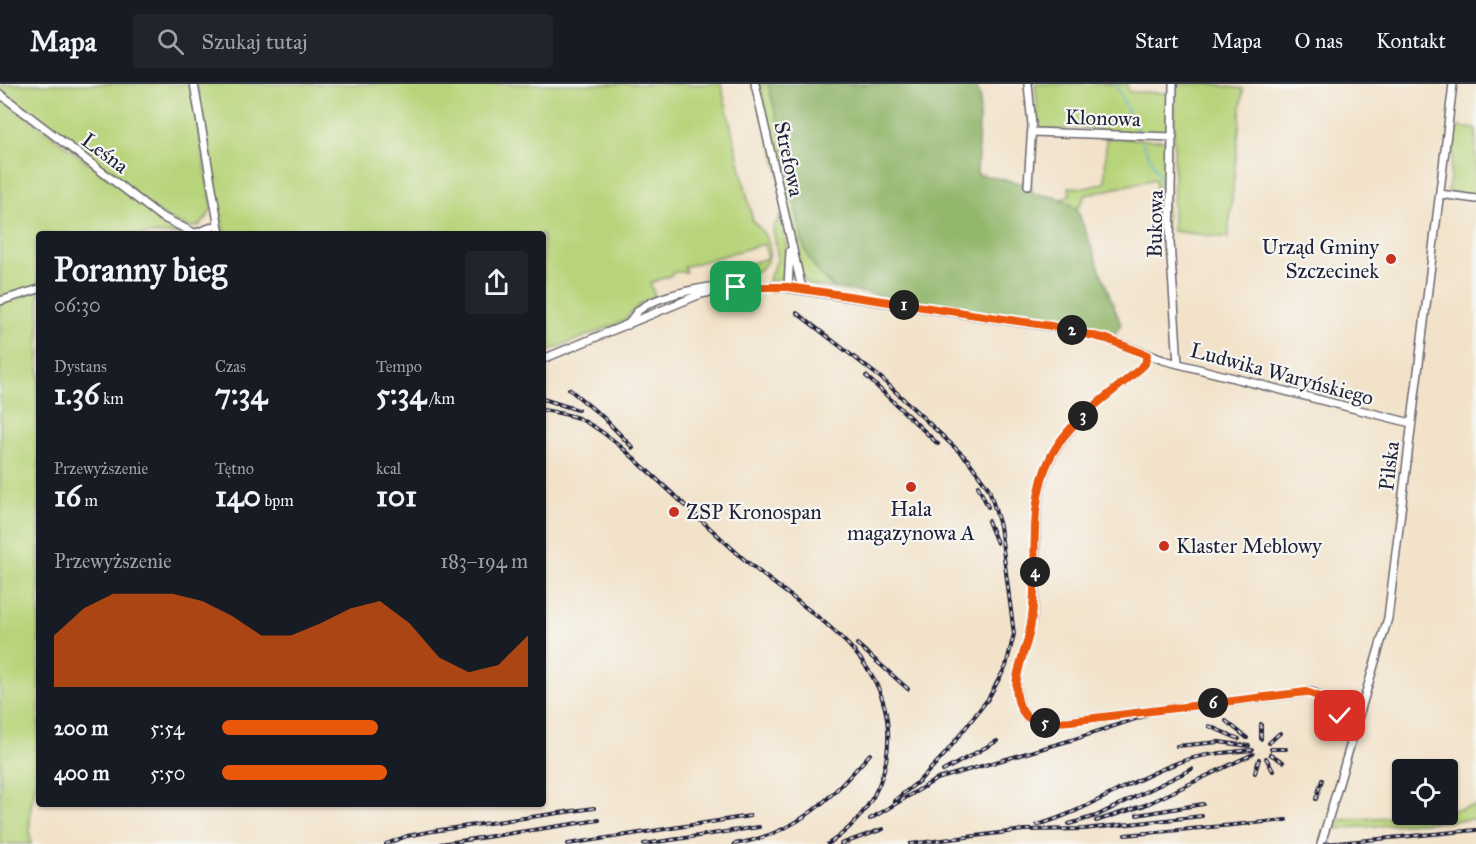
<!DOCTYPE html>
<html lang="pl">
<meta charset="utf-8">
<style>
body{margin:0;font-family:"IM FELL Great Primer",serif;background:#20242c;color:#f1f3f6;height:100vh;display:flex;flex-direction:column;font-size:22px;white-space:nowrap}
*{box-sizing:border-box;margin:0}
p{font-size:20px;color:#9ea1a6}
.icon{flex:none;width:33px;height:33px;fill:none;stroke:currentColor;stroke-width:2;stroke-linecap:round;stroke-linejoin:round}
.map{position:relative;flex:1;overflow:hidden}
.details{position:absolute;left:36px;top:147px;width:510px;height:576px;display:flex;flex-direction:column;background:#171b24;border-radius:6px;box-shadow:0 2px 4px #0004}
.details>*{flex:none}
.tools{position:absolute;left:1392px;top:675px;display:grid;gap:12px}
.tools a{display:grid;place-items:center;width:66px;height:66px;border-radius:6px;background:#171b24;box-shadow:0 2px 4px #0004;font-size:30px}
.pin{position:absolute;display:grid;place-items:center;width:51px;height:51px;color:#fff;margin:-26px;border-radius:12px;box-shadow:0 3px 9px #0006}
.km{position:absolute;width:30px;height:30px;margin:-15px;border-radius:50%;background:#222;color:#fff;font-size:16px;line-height:30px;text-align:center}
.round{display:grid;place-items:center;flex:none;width:63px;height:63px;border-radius:6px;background:#20242c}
.summary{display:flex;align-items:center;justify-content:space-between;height:102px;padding:0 18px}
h1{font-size:33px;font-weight:700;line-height:45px}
.figures{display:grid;grid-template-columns:repeat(3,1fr);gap:9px;height:102px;padding:6px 18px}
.figures div{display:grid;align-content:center}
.figures b{font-size:30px;font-weight:700}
.figures small{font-size:16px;font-weight:400}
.figures p{font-size:16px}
.chart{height:168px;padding:12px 18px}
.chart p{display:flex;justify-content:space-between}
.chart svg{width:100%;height:108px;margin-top:6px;fill:#ea580c;opacity:.7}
ul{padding:0 18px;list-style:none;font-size:20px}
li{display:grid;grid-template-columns:96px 72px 1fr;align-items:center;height:45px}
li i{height:15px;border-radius:8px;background:#ea580c}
header{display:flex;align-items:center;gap:36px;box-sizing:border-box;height:84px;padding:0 30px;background:#171b24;border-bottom:2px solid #363941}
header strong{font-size:28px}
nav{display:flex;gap:33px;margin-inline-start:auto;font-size:21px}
.search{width:420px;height:54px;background:#20242c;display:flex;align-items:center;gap:15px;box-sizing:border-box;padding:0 21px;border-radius:6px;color:#9ea1a6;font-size:22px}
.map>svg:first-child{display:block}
</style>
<header>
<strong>Mapa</strong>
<div class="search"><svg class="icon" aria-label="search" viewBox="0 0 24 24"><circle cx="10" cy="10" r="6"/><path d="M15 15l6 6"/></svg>Szukaj tutaj</div>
<nav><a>Start</a><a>Mapa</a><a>O nas</a><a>Kontakt</a></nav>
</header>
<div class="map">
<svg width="1476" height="760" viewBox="0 0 1476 760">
<rect width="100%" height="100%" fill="#f6f6f2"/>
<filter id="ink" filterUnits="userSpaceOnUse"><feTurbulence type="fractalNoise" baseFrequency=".0167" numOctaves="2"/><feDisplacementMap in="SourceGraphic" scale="12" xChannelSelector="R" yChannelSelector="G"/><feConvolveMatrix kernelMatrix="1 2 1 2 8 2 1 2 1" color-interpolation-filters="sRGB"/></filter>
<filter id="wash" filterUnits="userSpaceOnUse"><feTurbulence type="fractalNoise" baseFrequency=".008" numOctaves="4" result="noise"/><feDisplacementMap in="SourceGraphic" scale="24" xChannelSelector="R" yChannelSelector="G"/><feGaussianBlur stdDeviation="1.35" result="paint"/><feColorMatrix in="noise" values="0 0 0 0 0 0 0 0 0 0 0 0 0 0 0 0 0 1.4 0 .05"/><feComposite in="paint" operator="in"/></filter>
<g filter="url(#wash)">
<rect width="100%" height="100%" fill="#f2e2c9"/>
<!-- green -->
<path fill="#b8d47a" stroke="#6d7b5a" stroke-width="1.5" d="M3,0H191L212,123C201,152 187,145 164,132L1,8Z
M197,0H721L753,137C781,164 773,188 736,194L734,184L768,174L764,160L684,183L686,188H674L672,191L650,199L655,212L640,220L622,238L543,269V150H224Z
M760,0H768L778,32L803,160L814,182L829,200L838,205L809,201L803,195L790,144Z
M1035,0H1127L1129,8L1167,9L1170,13L1169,46L1162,49L1099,48V44L1066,43L1065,47L1039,45L1034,28L1038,27Z
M1175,0H1208L1243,5L1228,154L1173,147Z
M0,13L179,147L181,150H39V203L0,215Z
M1456,43L1476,45V112L1448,108Z
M1106,54L1163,56L1168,60L1166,154L1163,155L1155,95L1086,111L1077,125L1062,115L1070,110L1069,103L1086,104L1105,99Z
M780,131C784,149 795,182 779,196L768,197L778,174L773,145Z
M39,206V693C30,715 28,737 31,760H0V219Z
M1476,722V735L1334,745L1337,736L1448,730V727Z"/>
<!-- forest -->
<path fill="#92b66a" stroke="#5a6c52" stroke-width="1.5" d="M768,0H976L980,14L977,90L1030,101L1033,109L1062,115L1077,125L1121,241L1113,252L1070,240L838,205C822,196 809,178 803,160L787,73Z"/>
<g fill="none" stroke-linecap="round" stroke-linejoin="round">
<!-- stream -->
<path stroke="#5cacd6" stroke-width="1.5" d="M1115,0L1138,48
M1142,58L1160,93L1163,116"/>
</g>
</g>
<g filter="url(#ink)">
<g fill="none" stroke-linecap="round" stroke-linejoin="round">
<!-- minor casing -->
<g stroke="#6b656d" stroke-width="10">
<path id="minor" d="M194,0L220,150
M755,0L802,205
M1028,0L1032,41L1028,101
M1173,0L1170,158L1178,280
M0,10L160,132L194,149
M1032,48L1173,53
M1440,110L1476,115
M193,150L218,141
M788,203L790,167
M0,217L39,205
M628,241C631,236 635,230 639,226C659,210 700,204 724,201
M1147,271L1145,280C1113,310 1073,332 1052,372C1025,422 1042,484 1032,538C1026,567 1010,592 1020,622C1024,636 1036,639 1049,639L1312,608C1333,614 1337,639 1356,645
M543,275L701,210L736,203H780L1073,246L1107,255L1163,276L1411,339
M1321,760L1388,534L1453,0"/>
</g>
<!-- minor -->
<use href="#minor" stroke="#fff" stroke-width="7"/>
<!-- rail casing -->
<g stroke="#22223b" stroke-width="4">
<path id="rail" d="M797,229L881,294L968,376L989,405L1000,442L1014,550L1006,582L988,615L945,670L919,697L894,717
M866,292L938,360
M569,305L604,334L633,364
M543,315L578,326
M543,326C555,328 567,330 578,334C606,347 628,369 650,389C679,416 708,442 737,469C802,529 905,570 886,677C880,711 858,741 828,760
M978,402L988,423
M988,437L997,459
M857,560L908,605
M1226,637L1247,654
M1261,640V655
M1209,642L1239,655
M1269,659L1280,649
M1177,662L1219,658L1249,662
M1271,665H1286
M1270,670L1283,678
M1266,674L1273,687
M943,687L997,657
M1255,689L1259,675
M1316,715L1322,696
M1137,731L1203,720
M870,735L937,695L1075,655L1180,620
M1096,737L1145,721L1253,670
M1069,740L1096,732L1192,685
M1037,741C1087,727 1130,696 1180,678C1202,670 1228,668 1252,666
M1125,751L1286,736
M386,760L407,752L433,747L594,724
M440,760L599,736
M568,760L750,732
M644,760L759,743
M734,760C797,750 829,716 870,670
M841,760L883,745
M910,760L1024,746L1084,745L1202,732
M1325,760L1476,746"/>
</g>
<!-- rail -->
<use href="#rail" stroke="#f6f6f2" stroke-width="1.5" stroke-dasharray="4.5" stroke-linecap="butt"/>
</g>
</g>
<g fill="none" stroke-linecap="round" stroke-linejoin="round" filter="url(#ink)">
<!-- route casing -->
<g stroke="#fff" stroke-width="12">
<path id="route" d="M736,203H788L1051,242L1107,255L1147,271L1145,280C1113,310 1072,332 1051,372C1022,428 1044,498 1027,558C1020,580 1009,606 1023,628C1033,644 1054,638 1070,637L1306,608L1324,614L1340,632"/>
</g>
<!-- route -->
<use href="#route" stroke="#ea580c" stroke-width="8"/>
</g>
<!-- markers -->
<g fill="#c8321e" stroke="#f6f6f2" stroke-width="2">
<circle cx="1391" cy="175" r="6"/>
<circle cx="911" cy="403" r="6"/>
<circle cx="674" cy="428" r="6"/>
<circle cx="1164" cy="462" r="6"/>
</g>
<g text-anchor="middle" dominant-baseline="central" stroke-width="4.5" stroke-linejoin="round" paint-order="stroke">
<!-- street labels -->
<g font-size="21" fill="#22223b" stroke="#f6f6f2">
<text transform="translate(1103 34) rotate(2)">Klonowa</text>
<text transform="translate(105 69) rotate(37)">Leśna</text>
<text transform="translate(789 75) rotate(78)">Strefowa</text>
<text transform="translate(1155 140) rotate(-89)">Bukowa</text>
<text transform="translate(1282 290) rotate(15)">Ludwika Waryńskiego</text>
<text transform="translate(1389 382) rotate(-83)">Pilska</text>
</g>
<!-- poi labels -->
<g font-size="21" fill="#22223b" stroke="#f6f6f2" text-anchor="start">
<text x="1379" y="163" text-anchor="end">Urząd Gminy<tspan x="1379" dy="24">Szczecinek</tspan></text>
<text x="911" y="425" text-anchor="middle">Hala<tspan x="911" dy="24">magazynowa A</tspan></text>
<text x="686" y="428">ZSP Kronospan</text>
<text x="1176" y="462">Klaster Meblowy</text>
</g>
</g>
</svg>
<div class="tools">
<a><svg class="icon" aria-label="locate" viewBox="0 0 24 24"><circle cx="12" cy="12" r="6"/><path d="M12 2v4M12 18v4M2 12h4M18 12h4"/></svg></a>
</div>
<div class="pin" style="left:736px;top:203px;background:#1e9e55"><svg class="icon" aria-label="arrive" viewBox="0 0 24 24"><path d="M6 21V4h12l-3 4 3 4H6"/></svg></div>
<div class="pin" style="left:1340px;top:632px;background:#d93025"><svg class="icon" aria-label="check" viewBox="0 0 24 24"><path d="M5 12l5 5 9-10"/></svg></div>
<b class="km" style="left:904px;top:221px">1</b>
<b class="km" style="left:1072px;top:246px">2</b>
<b class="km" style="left:1083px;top:332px">3</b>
<b class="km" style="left:1035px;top:488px">4</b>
<b class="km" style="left:1045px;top:639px">5</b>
<b class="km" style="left:1213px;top:619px">6</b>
<section class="details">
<div class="summary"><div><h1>Poranny bieg</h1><p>06:30</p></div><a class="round"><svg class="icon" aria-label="share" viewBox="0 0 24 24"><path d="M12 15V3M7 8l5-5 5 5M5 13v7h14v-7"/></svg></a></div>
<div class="figures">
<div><p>Dystans</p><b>1.36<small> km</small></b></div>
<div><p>Czas</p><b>7:34</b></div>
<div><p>Tempo</p><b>5:34<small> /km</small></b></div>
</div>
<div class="figures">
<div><p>Przewyższenie</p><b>16<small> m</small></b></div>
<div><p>Tętno</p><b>140<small> bpm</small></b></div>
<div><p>kcal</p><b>101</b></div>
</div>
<div class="chart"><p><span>Przewyższenie</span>183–194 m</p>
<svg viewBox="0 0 160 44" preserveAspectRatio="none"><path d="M0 44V23L10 12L20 6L30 6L40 6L50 9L60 15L70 23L80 23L90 18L100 12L110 9L120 18L130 32L140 38L150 35L160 23V44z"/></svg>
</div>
<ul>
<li><b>200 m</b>5:54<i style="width:51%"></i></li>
<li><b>400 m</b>5:50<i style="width:54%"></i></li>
</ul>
</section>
</div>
